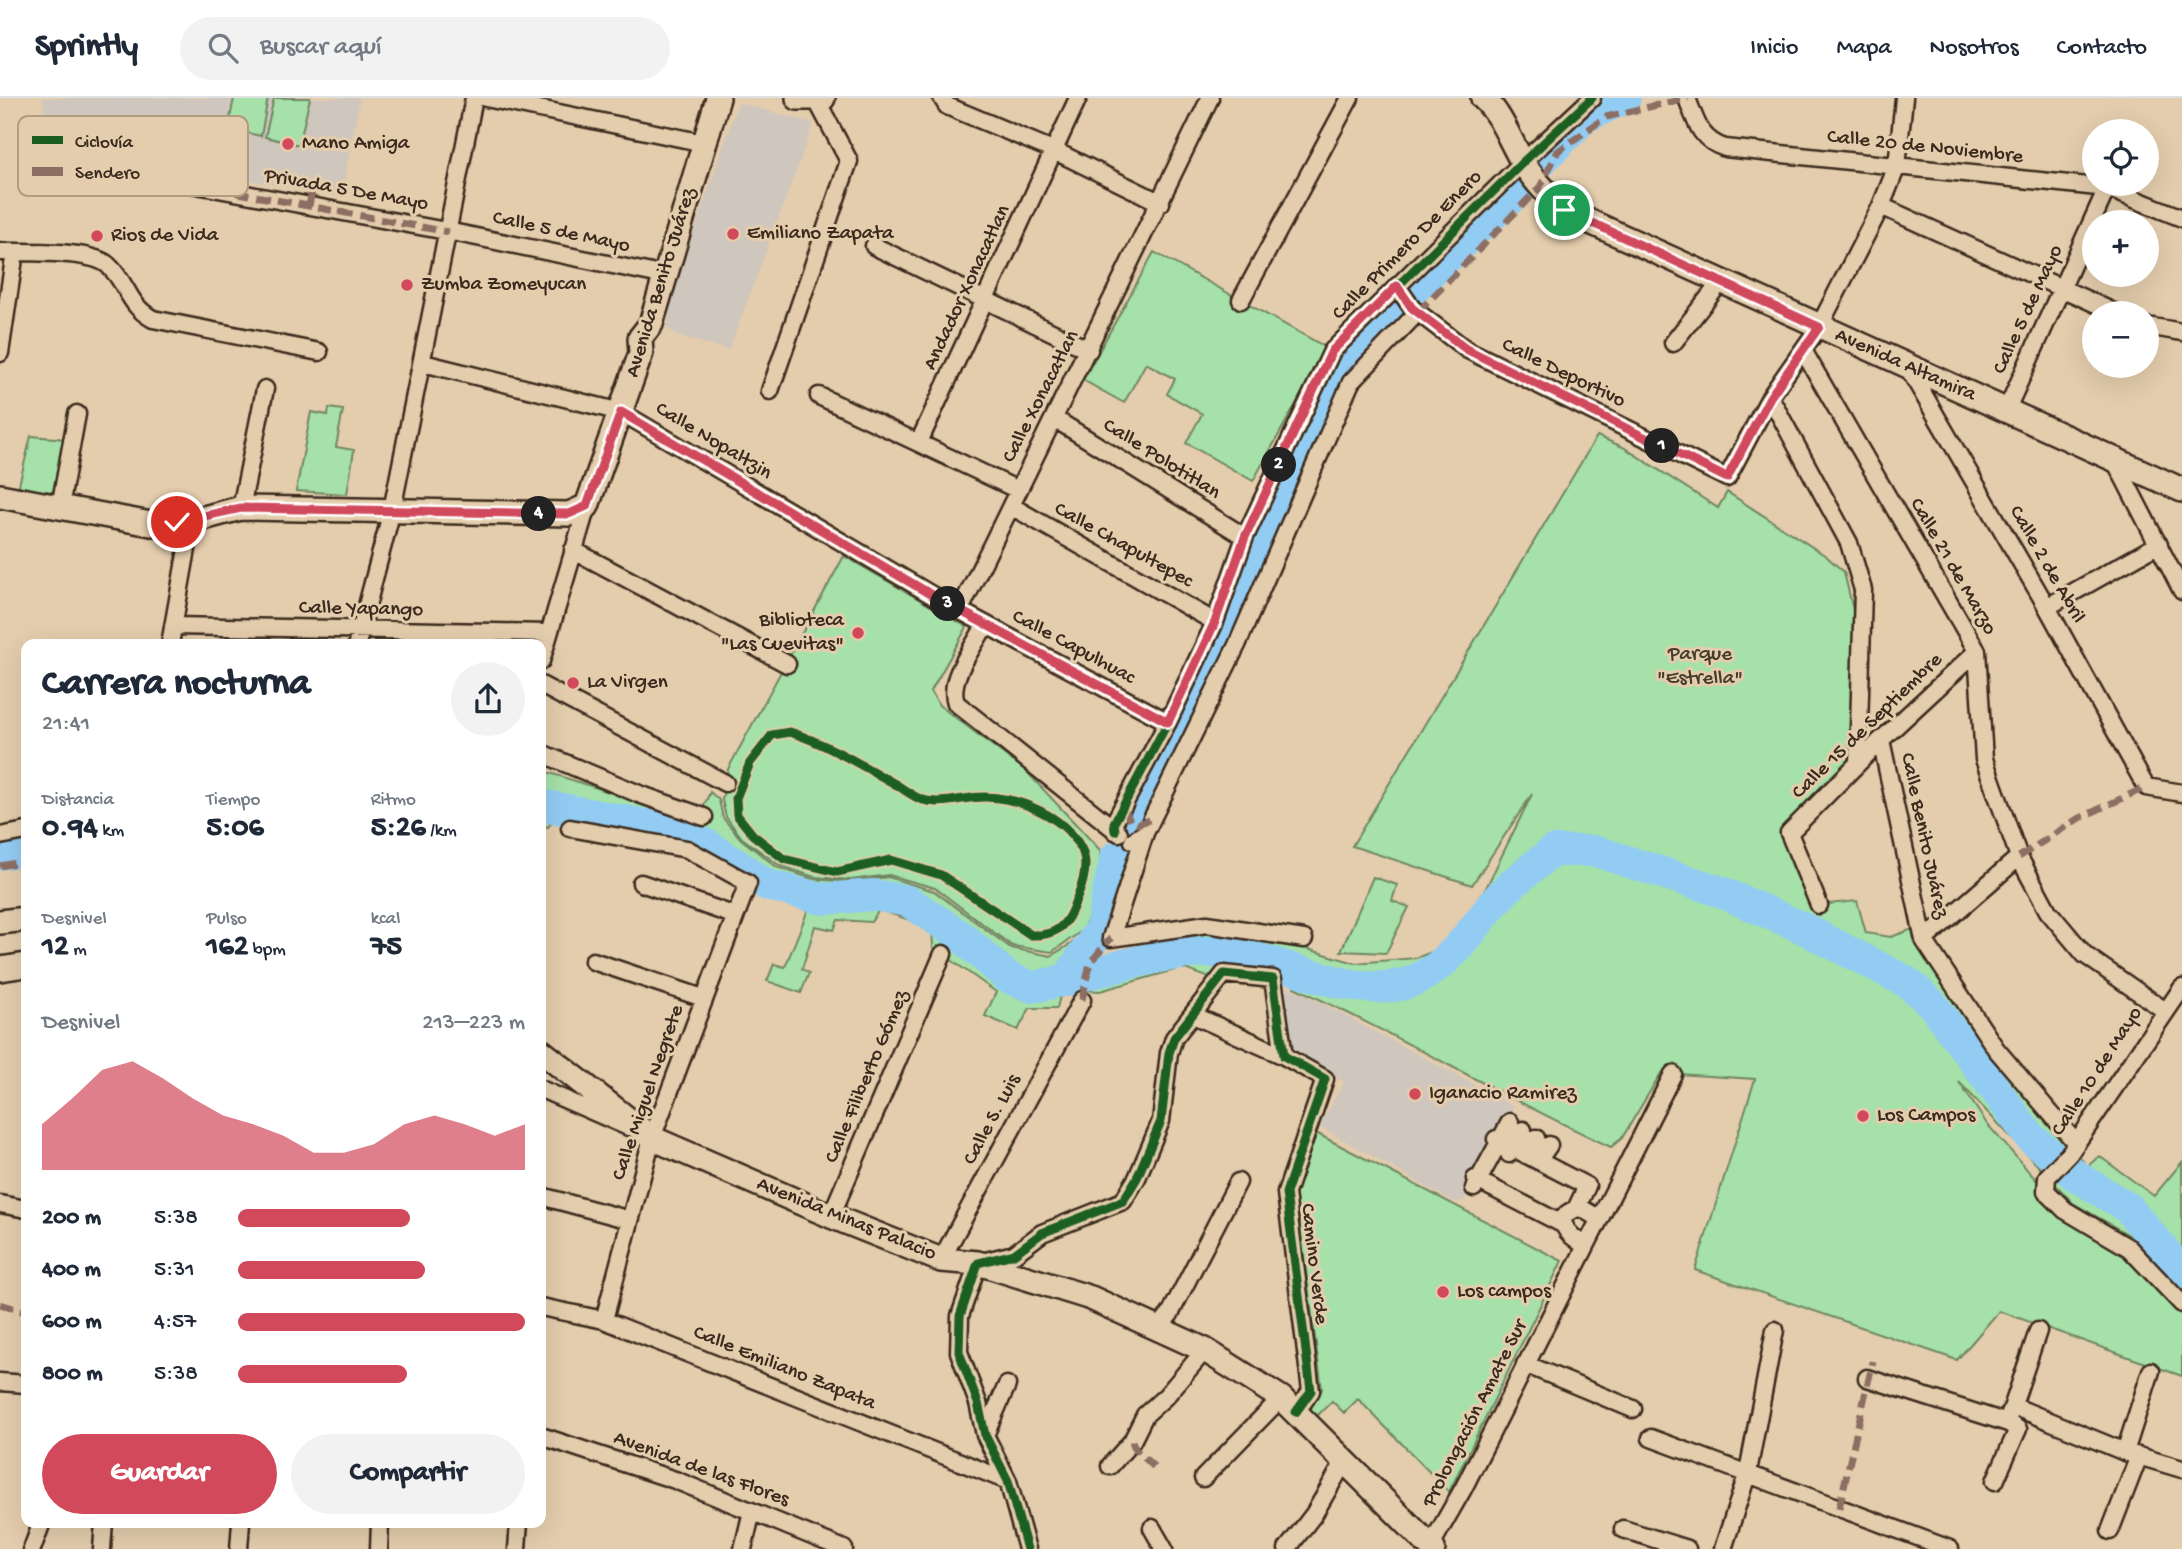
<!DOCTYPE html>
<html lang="es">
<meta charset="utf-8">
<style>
body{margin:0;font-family:"Gochi Hand",sans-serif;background:#f2f2f3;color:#1f2937;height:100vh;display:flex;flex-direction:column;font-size:26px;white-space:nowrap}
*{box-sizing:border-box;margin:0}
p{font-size:23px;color:#747a83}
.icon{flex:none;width:38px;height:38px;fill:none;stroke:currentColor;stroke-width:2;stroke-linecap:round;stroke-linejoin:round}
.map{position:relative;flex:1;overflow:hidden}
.panel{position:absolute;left:21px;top:541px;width:525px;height:889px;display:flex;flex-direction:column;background:#fff;border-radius:14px;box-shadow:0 7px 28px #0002}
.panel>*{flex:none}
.buttons{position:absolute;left:2082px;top:21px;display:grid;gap:14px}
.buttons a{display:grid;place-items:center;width:77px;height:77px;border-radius:50%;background:#fff;box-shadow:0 7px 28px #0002;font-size:35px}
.pin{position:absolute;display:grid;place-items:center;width:60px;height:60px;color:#fff;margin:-30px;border:4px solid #fff;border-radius:50%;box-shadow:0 2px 7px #0007}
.km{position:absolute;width:35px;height:35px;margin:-18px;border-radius:50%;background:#222;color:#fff;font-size:19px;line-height:35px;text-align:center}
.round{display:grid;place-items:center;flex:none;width:74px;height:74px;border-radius:37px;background:#f2f2f3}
.headline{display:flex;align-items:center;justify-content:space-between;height:119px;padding:0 21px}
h1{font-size:38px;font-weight:700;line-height:52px}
.metrics{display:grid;grid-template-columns:repeat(3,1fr);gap:10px;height:119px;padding:7px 21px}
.metrics div{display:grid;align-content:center}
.metrics b{font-size:30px;font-weight:700}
.metrics small{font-size:19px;font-weight:400}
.metrics p{font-size:19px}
.chart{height:196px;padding:14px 21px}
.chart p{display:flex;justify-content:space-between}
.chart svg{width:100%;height:126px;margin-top:7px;fill:#d1495b;opacity:.7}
.cta{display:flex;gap:14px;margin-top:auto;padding:14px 21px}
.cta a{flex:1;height:80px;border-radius:42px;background:#d1495b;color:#fff;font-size:28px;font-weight:700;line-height:80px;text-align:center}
.cta a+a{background:#f2f2f3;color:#1f2937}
ul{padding:0 21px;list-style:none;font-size:23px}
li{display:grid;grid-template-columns:112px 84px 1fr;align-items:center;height:52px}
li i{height:18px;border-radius:9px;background:#d1495b}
header{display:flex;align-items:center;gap:42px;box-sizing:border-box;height:98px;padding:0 35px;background:#fff;border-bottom:2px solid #e0e1e3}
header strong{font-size:33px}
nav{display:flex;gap:38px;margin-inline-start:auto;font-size:24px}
.search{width:490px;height:63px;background:#f2f2f3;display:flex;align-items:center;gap:18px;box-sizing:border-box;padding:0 24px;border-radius:38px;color:#747a83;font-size:26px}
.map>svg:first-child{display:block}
</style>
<header>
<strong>Sprintly</strong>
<div class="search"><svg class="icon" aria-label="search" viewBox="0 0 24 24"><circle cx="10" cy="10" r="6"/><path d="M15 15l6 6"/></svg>Buscar aquí</div>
<nav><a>Inicio</a><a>Mapa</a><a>Nosotros</a><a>Contacto</a></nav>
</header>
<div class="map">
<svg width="2182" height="1451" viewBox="0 0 2182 1451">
<rect width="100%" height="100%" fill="#e4cdad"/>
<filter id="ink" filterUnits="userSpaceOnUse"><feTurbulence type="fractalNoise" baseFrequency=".0143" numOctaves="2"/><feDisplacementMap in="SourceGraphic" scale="14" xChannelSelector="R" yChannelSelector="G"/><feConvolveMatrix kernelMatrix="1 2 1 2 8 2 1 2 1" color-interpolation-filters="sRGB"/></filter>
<g filter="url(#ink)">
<!-- built -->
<path fill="#cfc6bd" d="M42,0H360L341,99L156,65L151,93L102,94L99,28L47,27Z
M738,5L814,25L729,252L677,238L667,229L671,200Z
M1279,887L1299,893L1514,1008L1464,1103L1453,1104L1319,1028L1344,984L1288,952Z"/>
<!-- green -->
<path fill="#a5e1a8" stroke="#708663" stroke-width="2" d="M234,0H268L261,38L228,31Z
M274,0H310L299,47L265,39Z
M1154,154L1327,250L1253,383L1186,345L1202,316L1167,296L1175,281L1146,265L1124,305L1083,282Z
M329,310L343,312L336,349L354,352L347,396L296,393L311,314L328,317Z
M31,338L66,341L53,394L18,391Z
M1597,338L1623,349L1718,410L1727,394L1826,458L1844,474L1861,546L1858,665L1789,735L1819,807L1857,803L1866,835L1891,839L1921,828L2087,1069L2099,1058L2154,1098L2182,1064V1193L2136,1141L2073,1105L1959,984L1987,1026L2046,1093L2129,1150L2182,1206V1278L1999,1213L1957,1262L1695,1172L1755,981L1661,975L1622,1040L1611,1049C1503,999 1402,939 1294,889L1299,879L1259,871L1207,879L1182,870L1100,893L1062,891L1057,910H1030L1018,932L985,918L996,894L933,849L932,829L879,812L871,824L838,822L834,832L815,828L802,871L809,875L801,895L767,883L774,866L785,869L808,812L798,807L793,787C754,777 740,758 708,741C664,719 613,712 566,706L548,729L541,727V672L653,708L703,710L710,694L719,702L723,720L741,741L777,769L813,781L851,784L888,779L934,793L1011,850L1051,858C1061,851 1080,843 1087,832C1101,811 1105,778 1103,753L1113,761L1098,829L1065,877L1203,835L1304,850L1355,865L1416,860L1437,852L1461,827L1486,790L1532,696L1472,787L1352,748Z
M844,458L967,529L931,593L939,607L1026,673L1100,752L1102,772L1096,803L1083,832L1052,854L1012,848L935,790L889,777L851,782L814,779L779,767L742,740L726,719L722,702L728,671Z
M26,735V759L0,764V740Z
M1373,779L1397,787L1392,803L1409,809L1386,855L1341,853Z
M1312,1033L1562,1163L1449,1394L1358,1301L1344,1315L1332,1303L1316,1319L1310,1312L1322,1291L1295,1093Z"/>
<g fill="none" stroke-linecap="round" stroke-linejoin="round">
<!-- river -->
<path stroke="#93ccf3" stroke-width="32" d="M541,707L672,732L707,747L767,787L823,801L873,797L908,803L962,839L1007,879L1032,889C1096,878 1165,848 1231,855C1288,862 1367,911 1423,878C1457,859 1475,826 1500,798C1516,781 1536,767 1553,753H1595L1719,793L1803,830L1907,884L1932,906L2030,1039L2075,1077L2128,1110L2182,1174
M1130,728L1227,526L1335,265L1522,89L1542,62L1585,19L1625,0
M0,756L26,752
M1066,883L1101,830L1116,759"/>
<!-- street casing -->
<g stroke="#3b2a1e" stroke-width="21">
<path id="street" d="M486,0L704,45
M942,0L947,8L1055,53L1161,105
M1687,0C1696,24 1700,42 1725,50L2107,90L2182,120
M153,79L457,135L666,178
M1881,108L2116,215
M874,148L1089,252
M0,154C24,154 91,152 108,167C128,185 127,207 153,221L319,254
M1397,188L1412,210L1466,251L1727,380L1770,299L1819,229L1881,108L1897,68L1904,0
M1241,202L1350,0
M2147,228L2182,234
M1673,245L1720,185
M1804,254L1977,553L1984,661L2019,759L2048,813L2085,857L2164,912
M0,255L15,154
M423,265L621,314L942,503L1168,624
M1907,268L2047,509L2146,689L2182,695
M770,293L849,63L816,1
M819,298L1018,392
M1770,299L1849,445L1863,492L1858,665
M2006,313L2107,90
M1055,321L1245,439
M919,344L1078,0
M2114,361L2182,493
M1011,408L1215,524
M60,409L77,316
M241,410L265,291
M573,452L787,566
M2047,509L2159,446
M960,512L1210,0
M985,527C974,550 947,580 956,605L1119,735
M173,528L548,535
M170,546L192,423
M357,546L392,412L474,0
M541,563L587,408
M541,587L725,685
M1881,642L1924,842L1996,951L2075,1044
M541,655L639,696L704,719
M570,730L687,751L748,785L652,1040L604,1222
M1115,733L1114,725L1168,624L1215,524L1245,439L1332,253L1523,64L1592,0
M1145,735L1111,840L1207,826L1304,841
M0,738L26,733
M1133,743L1145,735L1237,547L1351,284L1418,214
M641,785L733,817
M1819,807L1789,735L1881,642L1977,553
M1924,842L2019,759
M593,863L703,900
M2182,890L2069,1056L2047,1079L2046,1093L2065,1112L2129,1150L2182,1206
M1193,917L1284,958
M541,991L628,1029
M1496,1041L1587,1088L1576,1111
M1509,1056L1523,1032
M1526,1057L1536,1040
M1538,1063L1549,1047
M1475,1081L1564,1127
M1474,1090L1510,1024
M541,1098L630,1122
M0,1106L26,1111
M831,1118L943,856
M1585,1147C1567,1138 1549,1116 1581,1110L1598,1120
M941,1162L1082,902
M541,1209L604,1222L1008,1383
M1156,1228L1159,1229L1170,1216L1238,1084
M1525,1266L1633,1311
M1867,1280L2008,1325L2018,1331L1995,1383
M0,1284L26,1286
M2013,1308L2125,1354L2182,1371
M2010,1316L2038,1233
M985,1337L1007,1287
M541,1338L675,1382L844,1451
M1651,1340L1950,1451
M2125,1354L2151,1273
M1110,1368L1132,1343L1145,1317L1166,1298L1205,1252
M1203,1380L1281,1300
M1152,1430L1164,1451
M1623,1431L1687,1451
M2110,1433L2139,1358
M1430,1449L1463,1391L1673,976
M32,1451L42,1424
M102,1451L104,1424
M239,1451L241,1424
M379,1451L380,1424
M517,1451L519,1424
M743,1451L752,1413
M1027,1451L1008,1383L985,1337L978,1305L959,1254L960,1218L978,1165L1014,1156L1042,1135L1123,1103L1137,1080L1161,1023L1169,955L1174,940L1224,876L1273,881L1284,958L1325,981L1286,1095L1311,1293L1296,1314
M1287,1451L1314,1416L1344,1364
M1723,1451L1748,1374L1775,1232"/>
</g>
<!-- secondary casing -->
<g stroke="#3b2a1e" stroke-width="28">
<path id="secondary" d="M798,0H823
M1483,0C1501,16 1509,41 1521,61C1532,81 1548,96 1564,112L2182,392
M0,398L151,426L192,423L241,410L569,416L587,408L641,255L640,240L651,226L718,0
M0,824L26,821
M0,871L26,867
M541,953L652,1040L831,1118L941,1162L978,1165L1091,1200L1205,1252L1281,1300L1433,1451"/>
</g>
<!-- street -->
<use href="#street" stroke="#e4cdad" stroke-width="16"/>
<!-- secondary -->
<use href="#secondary" stroke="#e4cdad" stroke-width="23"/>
<!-- quiet -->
<path stroke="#8d6e63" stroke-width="7" stroke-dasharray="14 7" stroke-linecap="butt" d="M153,79L448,134
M309,108L312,93
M1418,214L1540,89L1558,53L1606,19L1688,0
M621,314L960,512
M1124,710L1130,723L1137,726L1152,721
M2019,759L2076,722L2146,689
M0,768L26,763
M1082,902L1090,865L1111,840
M0,1206L26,1214
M1132,1343L1135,1351L1154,1369
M1839,1410L1873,1263"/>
<!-- cycleway casing -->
<g stroke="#e4cdad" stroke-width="13">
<path id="cycleway" d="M790,634C827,646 861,667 895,686C904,691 913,699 923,702C941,708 967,698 986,699C1020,700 1064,718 1081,750C1091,768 1080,794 1072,812C1064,831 1052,838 1031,837L941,777L891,762L837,774L784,761L753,737L737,717L736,700L750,665L772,637Z
M1115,733L1114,725L1168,624L1215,524L1245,439L1332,253L1523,64L1592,0
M1027,1451L1008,1383L985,1337L978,1305L959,1254L960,1218L978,1165L1014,1156L1042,1135L1123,1103L1137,1080L1161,1023L1169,955L1174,940L1224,876L1273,881L1284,958L1325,981L1286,1095L1311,1293L1296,1314"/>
</g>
<!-- cycleway -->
<use href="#cycleway" stroke="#1b5e20" stroke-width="9"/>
</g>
</g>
<g fill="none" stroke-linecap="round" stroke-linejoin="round" filter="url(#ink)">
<!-- route casing -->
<g stroke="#fff" stroke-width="14">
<path id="route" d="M177,424L241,410L569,416L587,408L621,314L942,503L1168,624L1215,524L1245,439L1332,253L1397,188L1412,210L1466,251L1727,380L1770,299L1819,229L1564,112"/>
</g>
<!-- route -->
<use href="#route" stroke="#d1495b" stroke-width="9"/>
</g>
<!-- markers -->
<g fill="#d1495b" stroke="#e4cdad" stroke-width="2.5">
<circle cx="288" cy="46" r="7"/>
<circle cx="733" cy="136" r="7"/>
<circle cx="97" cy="138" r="7"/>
<circle cx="407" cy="187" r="7"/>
<circle cx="858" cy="535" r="7"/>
<circle cx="573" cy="585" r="7"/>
<circle cx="1415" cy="996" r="7"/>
<circle cx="1863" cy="1018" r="7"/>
<circle cx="1443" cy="1194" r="7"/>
</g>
<g text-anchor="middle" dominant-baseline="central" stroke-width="6" stroke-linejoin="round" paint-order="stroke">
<!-- poi labels -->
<g font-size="21" fill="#3b2a1e" stroke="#e4cdad" text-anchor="start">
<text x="302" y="46">Mano Amiga</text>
<text x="747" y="136">Emiliano Zapata</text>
<text x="111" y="138">Rios de Vida</text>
<text x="421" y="187">Zumba Zomeyucan</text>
<text x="844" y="523" text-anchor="end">Biblioteca<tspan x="844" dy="24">"Las Cuevitas"</tspan></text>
<text x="587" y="585">La Virgen</text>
<text x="1429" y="996">Iganacio Ramirez</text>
<text x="1877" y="1018">Los Campos</text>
<text x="1457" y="1194">Los campos</text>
</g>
<!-- street labels -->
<g font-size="21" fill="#3b2a1e" stroke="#e4cdad">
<text transform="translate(1925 50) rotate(6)">Calle 20 de Noviembre</text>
<text transform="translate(346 93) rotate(10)">Privada 5 De Mayo</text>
<text transform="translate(561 135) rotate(12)">Calle 5 de Mayo</text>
<text transform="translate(1408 148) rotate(-45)">Calle Primero De Enero</text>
<text transform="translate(662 185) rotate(-73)">Avenida Benito Juárez</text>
<text transform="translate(968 190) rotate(-65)">Andador Xonacatlan</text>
<text transform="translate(2029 212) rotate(-65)">Calle 5 de Mayo</text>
<text transform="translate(1905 268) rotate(24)">Avenida Altamira</text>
<text transform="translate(1563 276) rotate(26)">Calle Deportivo</text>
<text transform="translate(1042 299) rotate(-63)">Calle Xonacatlan</text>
<text transform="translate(713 344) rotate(31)">Calle Nopaltzin</text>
<text transform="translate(1161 362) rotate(32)">Calle Polotitlan</text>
<text transform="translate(1123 448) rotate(29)">Calle Chapultepec</text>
<text transform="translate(2046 467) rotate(60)">Calle 2 de Abril</text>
<text transform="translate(1952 469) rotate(60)">Calle 21 de Marzo</text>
<text transform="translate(361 512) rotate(1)">Calle Yapango</text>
<text transform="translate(1073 550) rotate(28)">Calle Capulhuac</text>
<text transform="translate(1868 629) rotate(-44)">Calle 15 de Septiembre</text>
<text transform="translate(1923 738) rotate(78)">Calle Benito Juárez</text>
<text transform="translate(2098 974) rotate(-57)">Calle 10 de Mayo</text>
<text transform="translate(868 979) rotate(-67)">Calle Filiberto Gómez</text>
<text transform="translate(649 995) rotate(-71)">Calle Miguel Negrete</text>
<text transform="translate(993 1022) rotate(-62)">Calle S. Luis</text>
<text transform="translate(846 1122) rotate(22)">Avenida Minas Palacio</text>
<text transform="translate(1313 1166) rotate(83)">Camino Verde</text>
<text transform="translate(784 1271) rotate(22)">Calle Emiliano Zapata</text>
<text transform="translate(1476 1316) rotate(-63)">Prolongación Amate Sur</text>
<text transform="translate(701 1372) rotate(20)">Avenida de las Flores</text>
</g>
<!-- park labels -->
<g font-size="21" fill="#463c2c" stroke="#e4cdad">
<text x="1700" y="557">Parque<tspan x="1700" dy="24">"Estrella"</tspan></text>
</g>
</g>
<!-- legend -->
<rect x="18" y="18" width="230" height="80" rx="10" fill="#e4cdad" stroke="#b19c82" stroke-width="2"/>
<rect x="32" y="38" width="31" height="8" fill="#1b5e20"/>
<rect x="32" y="69" width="31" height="9" fill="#8d6e63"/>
<g font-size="19" fill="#3b2a1e">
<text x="75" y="49">Ciclovía</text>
<text x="75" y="80">Sendero</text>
</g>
</svg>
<div class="buttons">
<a><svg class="icon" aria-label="locate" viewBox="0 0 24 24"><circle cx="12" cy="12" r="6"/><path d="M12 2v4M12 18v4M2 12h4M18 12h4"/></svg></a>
<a>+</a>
<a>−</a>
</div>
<div class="pin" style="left:1564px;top:112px;background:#1e9e55"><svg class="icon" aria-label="arrive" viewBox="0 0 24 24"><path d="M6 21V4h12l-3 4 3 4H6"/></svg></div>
<div class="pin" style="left:177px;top:424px;background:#d93025"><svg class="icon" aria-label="check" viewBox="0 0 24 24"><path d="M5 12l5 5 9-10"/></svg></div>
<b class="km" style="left:1662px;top:348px">1</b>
<b class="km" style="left:1279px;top:367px">2</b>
<b class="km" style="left:948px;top:506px">3</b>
<b class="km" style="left:539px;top:416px">4</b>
<section class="panel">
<div class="headline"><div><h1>Carrera nocturna</h1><p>21:41</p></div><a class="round"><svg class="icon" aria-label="share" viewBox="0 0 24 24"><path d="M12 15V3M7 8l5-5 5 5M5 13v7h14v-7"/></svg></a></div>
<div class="metrics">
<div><p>Distancia</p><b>0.94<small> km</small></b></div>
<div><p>Tiempo</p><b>5:06</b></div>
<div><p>Ritmo</p><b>5:26<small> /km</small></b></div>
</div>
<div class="metrics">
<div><p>Desnivel</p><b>12<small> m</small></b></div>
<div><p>Pulso</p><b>162<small> bpm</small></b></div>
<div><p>kcal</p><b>75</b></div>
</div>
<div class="chart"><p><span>Desnivel</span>213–223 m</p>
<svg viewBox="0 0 160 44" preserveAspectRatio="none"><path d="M0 44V28L10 19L20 9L30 6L40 12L50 19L60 25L70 28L80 32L90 38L100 38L110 35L120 28L130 25L140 28L150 32L160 28V44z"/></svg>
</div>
<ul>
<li><b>200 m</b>5:38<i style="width:60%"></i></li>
<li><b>400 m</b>5:31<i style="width:65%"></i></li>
<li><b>600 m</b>4:57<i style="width:100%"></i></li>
<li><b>800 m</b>5:38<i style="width:59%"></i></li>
</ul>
<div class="cta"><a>Guardar</a><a>Compartir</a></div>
</section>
</div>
